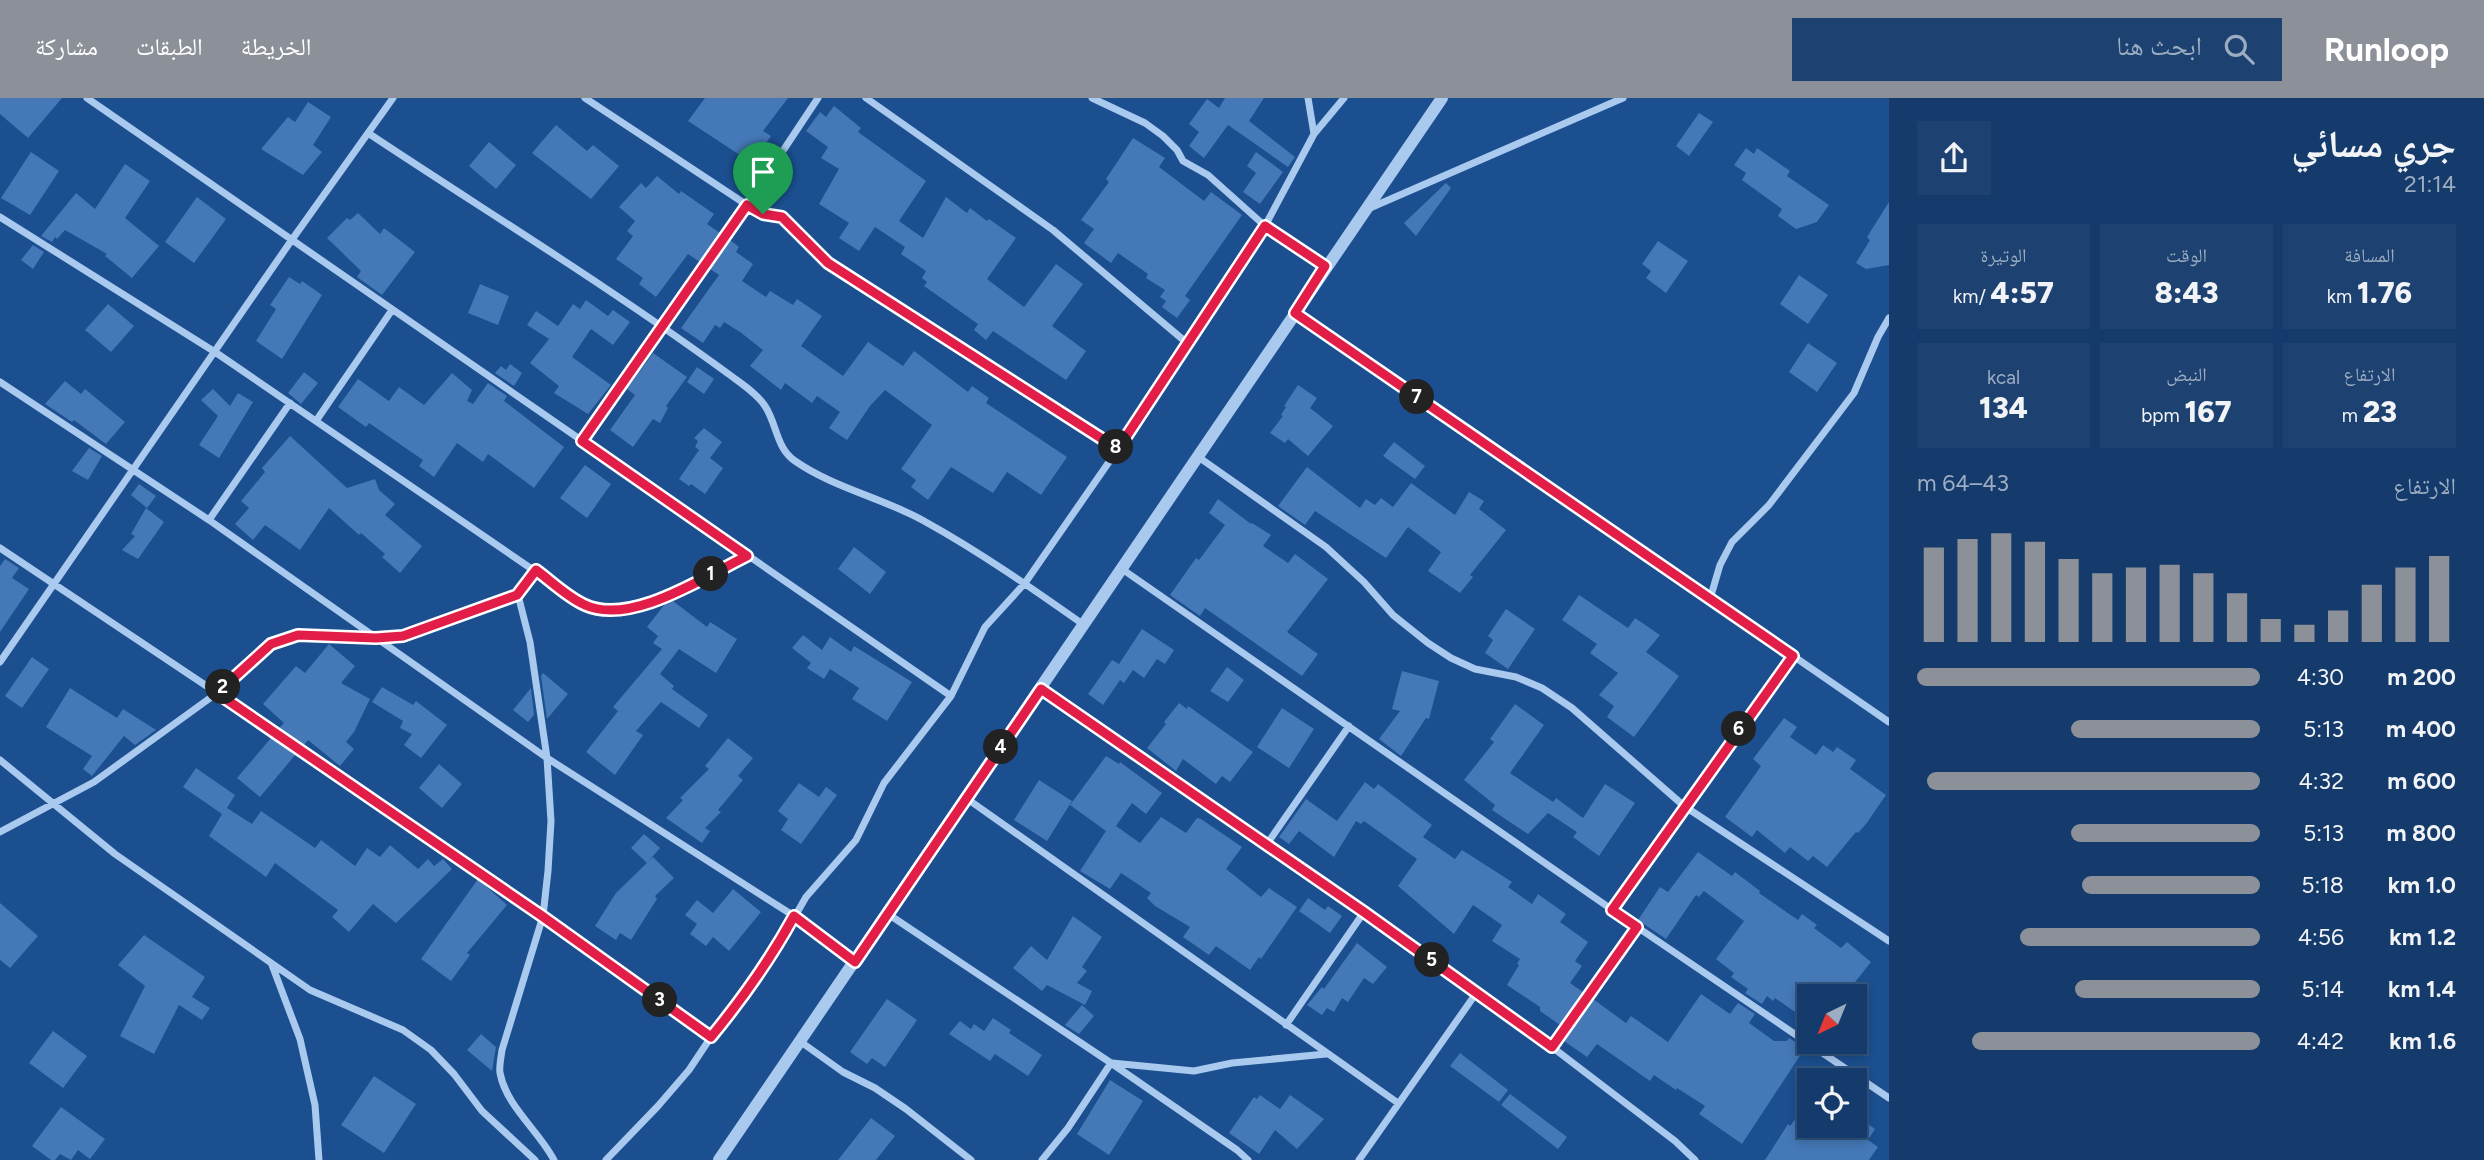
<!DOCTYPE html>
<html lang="ar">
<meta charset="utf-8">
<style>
body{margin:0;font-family:Figtree,"Noto Naskh Arabic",sans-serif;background:#1d4271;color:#f1f3f6;direction:rtl;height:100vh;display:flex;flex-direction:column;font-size:26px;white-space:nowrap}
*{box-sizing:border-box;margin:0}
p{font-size:23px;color:#9dadc1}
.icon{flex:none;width:38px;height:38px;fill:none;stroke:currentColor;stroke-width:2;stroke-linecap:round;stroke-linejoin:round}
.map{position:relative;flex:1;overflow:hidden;direction:ltr}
.side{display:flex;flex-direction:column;background:#143b6b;width:595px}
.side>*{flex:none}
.needle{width:46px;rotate:223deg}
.controls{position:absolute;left:1797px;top:886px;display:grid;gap:14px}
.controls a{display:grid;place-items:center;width:70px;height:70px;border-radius:0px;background:#143b6b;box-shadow:0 4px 10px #0003,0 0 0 2px #33557e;font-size:35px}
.pin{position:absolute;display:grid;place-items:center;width:60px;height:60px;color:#fff;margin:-72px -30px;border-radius:50% 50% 50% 0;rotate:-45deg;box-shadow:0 0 7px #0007}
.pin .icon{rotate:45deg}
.km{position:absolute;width:35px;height:35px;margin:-18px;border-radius:50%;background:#222;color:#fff;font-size:19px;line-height:35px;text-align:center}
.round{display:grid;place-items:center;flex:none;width:74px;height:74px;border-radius:0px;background:#1d4271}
.overview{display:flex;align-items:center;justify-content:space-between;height:119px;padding:0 28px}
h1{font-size:38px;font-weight:800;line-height:52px}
.metrics{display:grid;grid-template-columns:repeat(3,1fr);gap:10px;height:119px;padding:7px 28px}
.metrics div{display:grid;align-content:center;border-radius:0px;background:#1d4271;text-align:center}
.metrics b{font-size:30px;font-weight:800}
.metrics small{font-size:19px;font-weight:400}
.metrics p{font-size:19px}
.chart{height:196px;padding:14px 28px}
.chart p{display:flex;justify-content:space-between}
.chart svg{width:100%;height:126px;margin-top:7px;stroke:#8c9099;stroke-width:6}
ul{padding:0 28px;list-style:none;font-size:23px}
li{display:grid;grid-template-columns:112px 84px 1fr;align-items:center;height:52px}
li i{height:18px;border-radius:9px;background:#8c9099}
header{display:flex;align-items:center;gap:42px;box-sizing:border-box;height:98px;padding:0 35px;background:#8c9099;color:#fff}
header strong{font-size:33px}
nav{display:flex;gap:38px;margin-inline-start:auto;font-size:24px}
.search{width:490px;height:63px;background:#1d4271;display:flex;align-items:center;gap:18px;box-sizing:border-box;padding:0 24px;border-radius:0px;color:#9dadc1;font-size:26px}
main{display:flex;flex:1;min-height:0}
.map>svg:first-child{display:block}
</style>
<header>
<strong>Runloop</strong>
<div class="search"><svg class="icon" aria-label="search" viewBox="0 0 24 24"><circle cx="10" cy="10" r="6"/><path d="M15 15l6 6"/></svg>ابحث هنا</div>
<nav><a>الخريطة</a><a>الطبقات</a><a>مشاركة</a></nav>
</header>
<main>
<section class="side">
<div class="overview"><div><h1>جري مسائي</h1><p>21:14</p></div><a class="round"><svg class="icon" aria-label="share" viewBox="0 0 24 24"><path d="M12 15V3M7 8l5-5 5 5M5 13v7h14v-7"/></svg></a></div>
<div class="metrics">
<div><p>المسافة</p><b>1.76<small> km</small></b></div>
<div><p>الوقت</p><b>8:43</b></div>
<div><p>الوتيرة</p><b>4:57<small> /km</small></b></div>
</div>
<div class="metrics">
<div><p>الارتفاع</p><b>23<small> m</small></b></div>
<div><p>النبض</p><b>167<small> bpm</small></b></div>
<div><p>kcal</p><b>134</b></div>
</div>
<div class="chart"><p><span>الارتفاع</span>43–64 m</p>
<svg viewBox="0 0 160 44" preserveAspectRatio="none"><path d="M5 44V11M15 44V8M25 44V6M35 44V9M45 44V15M55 44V20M65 44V18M75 44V17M85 44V20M95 44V27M105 44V36M115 44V38M125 44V33M135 44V24M145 44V18M155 44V14"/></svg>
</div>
<ul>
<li><b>200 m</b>4:30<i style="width:100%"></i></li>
<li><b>400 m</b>5:13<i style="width:55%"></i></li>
<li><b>600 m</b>4:32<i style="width:97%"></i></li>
<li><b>800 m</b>5:13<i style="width:55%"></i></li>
<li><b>1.0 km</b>5:18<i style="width:52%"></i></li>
<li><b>1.2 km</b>4:56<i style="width:70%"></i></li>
<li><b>1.4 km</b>5:14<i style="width:54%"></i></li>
<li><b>1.6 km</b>4:42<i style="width:84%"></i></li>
</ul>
</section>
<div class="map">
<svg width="1889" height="1062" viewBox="0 0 1889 1062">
<rect width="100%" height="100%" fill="#1b4f8f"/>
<!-- building -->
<path fill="#4478b7" d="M0,0H62L28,40L0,16Z
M705,0H788L763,33L771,38L752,65L688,23Z
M1225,0H1264L1249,23L1295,59L1288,69L1228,27L1204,60L1189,48L1199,34L1189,26L1207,1L1219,10Z
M308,4L331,19L313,47L322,54L303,77L261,51L288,19L295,24Z
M834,8L861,30L858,34L926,83L899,123L923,140L946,99L967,115L970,110L987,123L989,121L1016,140L987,181L1024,209L1056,166L1083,186L1052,228L1086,253L1066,282L993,233L986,242L974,232L978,226L924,188L927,184L922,180L926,173L901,156L905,149L875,129L859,153L839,140L849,125L819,106L839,71L821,60L828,49L806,33L820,14L826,19Z
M1699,15L1713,24L1689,58L1676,48Z
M556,27L587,53L593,47L619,68L591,101L532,55Z
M1133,40L1165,60L1159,69L1204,103L1211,94L1242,117L1185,198L1190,202L1177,220L1162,209L1166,203L1160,199L1165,192L1146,180L1148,176L1118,155L1111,165L1084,145L1094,131L1081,122L1109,84L1106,81Z
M489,44L516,67L496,91L469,68Z
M1746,50L1754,56L1757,50L1790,73L1787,78L1829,107L1817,124L1796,131L1778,118L1782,111L1742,82L1746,75L1734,67Z
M31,54L59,73L30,117L1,100Z
M1256,54L1283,74L1260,106L1243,94L1256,75L1247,68Z
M125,66L150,83L125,120L159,148L132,180L105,158L107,156L65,132L57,141L55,139L52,144L41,138L76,95L95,111Z
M657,78L679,96L681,93L714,116L707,126L720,135L700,164L688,156L656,199L639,186L643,180L616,161L633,138L627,133L635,123L619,109L641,85L646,90Z
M1446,85L1451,90L1416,138L1404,125Z
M197,99L226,121L194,165L165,144Z
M1889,104V167L1866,171L1856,165L1870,142L1867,139Z
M358,115L380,136L384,130L415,154L382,197L357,179L361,173L327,140L347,120L350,122Z
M730,142L739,149L736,154L753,166L742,183L766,199L770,193L793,207L797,201L822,218L801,248L843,278L868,244L903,268L914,253L968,294L972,288L989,300L986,305L1067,359L1041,397L1007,374L993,395L951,369L928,402L911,389L916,382L901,371L932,327L885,292L870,308L847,342L829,330L840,314L817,298L812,305L785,285L781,292L750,268L763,252L740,234L724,224L720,230L715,227L703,245L681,230L719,177L710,171Z
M1658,143L1688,163L1666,195L1646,180L1651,173L1642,166Z
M33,147L44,154L33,171L21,162Z
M1799,177L1828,197L1808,226L1780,206Z
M289,179L300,186L302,183L322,197L282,261L256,243L276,211L270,207Z
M480,186L509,198L498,227L468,215Z
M586,202L608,218L613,212L630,224L613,247L591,231L572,259L611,287L588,316L554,295L559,288L530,265L549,241L527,227L536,213L558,228L573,206L580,211Z
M108,206L134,228L111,254L85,232Z
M1808,245L1837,265L1817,294L1789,274Z
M653,255L687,279L666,308L668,310L660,325L653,321L633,349L610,332L635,297L627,291Z
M510,266L522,275L514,288L495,275L501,268L506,272Z
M697,269L714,281L704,296L687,284Z
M304,274L318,285L301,306L288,295Z
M452,275L472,292L467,303L473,306L488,285L507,298L504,303L564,349L534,390L488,356L483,364L457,345L434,379L419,368L423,362L369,325L366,329L338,309L358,281L389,303L399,289L424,307Z
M65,283L81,296L85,291L125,324L106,346L74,322L72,324L45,306Z
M1298,287L1317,300L1310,310L1333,328L1308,358L1288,341L1285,345L1270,335L1283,318L1281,317L1286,309L1284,308Z
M213,291L230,308L238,295L253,304L219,360L199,347L218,318L201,302Z
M704,330L722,344L710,360L723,370L705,396L691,386L689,388L679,381L699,352L695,349L698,343L694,340Z
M290,338L347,390L375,381L379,392L395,406L385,417L422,448L400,475L382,459L385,456L361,435L359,437L329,410L300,452L265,427L253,442L235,426L249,410L241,403L265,374L262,370Z
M1394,344L1425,368L1415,381L1383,358Z
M89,350L102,358L88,382L72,373Z
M585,367L611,386L587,420L560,400Z
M1307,369L1360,410L1366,401L1375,407L1381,400L1393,409L1411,385L1455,417L1469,394L1484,403L1479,411L1506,432L1470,477L1473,479L1460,495L1428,473L1441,454L1408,429L1386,460L1315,413L1305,427L1278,408Z
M139,386L156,398L147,410L131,397Z
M1218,401L1251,426L1252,425L1271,437L1263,448L1288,465L1295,456L1328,481L1287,534L1318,556L1302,578L1205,510L1200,518L1170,497L1196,460L1199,462L1225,427L1209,415Z
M146,410L164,424L138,461L122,452L135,438L131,436Z
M854,449L886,474L870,496L838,471Z
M5,461L19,470L12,480L29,491L0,534V468Z
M1579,497L1628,530L1635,520L1660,537L1646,554L1679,578L1634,639L1607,619L1614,608L1599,597L1618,575L1590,555L1597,546L1562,522Z
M673,503L707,529L710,524L737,541L716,575L679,551L660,576L674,588L672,591L708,617L699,630L661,604L636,633L643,637L615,677L586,654L618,613L613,609L662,551L653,545L658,538L647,529L665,506Z
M1506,511L1535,531L1508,571L1485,555L1493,542L1488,538Z
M1142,531L1174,552L1165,566L1157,561L1144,580L1133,572L1124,585L1120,582L1103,607L1088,596L1112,562L1119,566Z
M803,537L822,552L830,539L851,554L854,548L912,584L887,623L852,601L859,590L830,571L824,581L807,570L811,565L792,550Z
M329,546L355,568L341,585L370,601L354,634L346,644L354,651L340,668L308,642L304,647L279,630L284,625L263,606L296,568L305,575Z
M32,559L49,571L22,610L5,598Z
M1227,569L1244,582L1228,604L1210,593Z
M1402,573L1439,583L1429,621L1426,620L1401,658L1379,641L1400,613L1392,611Z
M543,575L568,596L547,621L541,578Z
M382,589L413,607L416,603L447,627L421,660L404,647L412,636L400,630L403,623L372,604Z
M70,590L117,620L123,611L156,632L135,647L124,638L92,678L83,671L92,658L46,629Z
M531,590L534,617L528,624L513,612Z
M1179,605L1187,611L1188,608L1253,654L1230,684L1222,678L1216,686L1183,661L1176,673L1147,650L1166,626L1164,624Z
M1515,606L1544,627L1510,675L1553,704L1556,700L1583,720L1605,686L1635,705L1599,758L1573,739L1577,734L1548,715L1528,736L1492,712L1495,707L1464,682L1494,644L1490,641Z
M1282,610L1314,631L1289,670L1257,649Z
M1784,620L1797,629L1790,639L1816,657L1823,647L1833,654L1837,649L1856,662L1850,671L1886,697L1866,726L1858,735L1856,734L1827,769L1813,758L1808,763L1790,749L1785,755L1757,732L1752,739L1725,719L1761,668L1753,661Z
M271,640L296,656L260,699L237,680Z
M728,640L753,660L738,678L743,682L718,712L721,714L705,730L710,733L702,745L666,720L683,702L680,700L709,671L705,668Z
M1106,658L1119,666L1120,664L1162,695L1146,716L1132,705L1116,728L1140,745L1161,719L1186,735L1197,720L1201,721L1242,749L1226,771L1261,799L1269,790L1297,809L1261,861L1259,859L1250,872L1216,848L1209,857L1183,839L1190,829L1155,808L1147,800L1151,795L1121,775L1110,791L1080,773L1106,733L1070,707Z
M439,666L462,686L442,710L419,690Z
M196,670L235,697L227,710L252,726L261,713L315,750L321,742L355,768L367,750L380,759L390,747L418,771L428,761L434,768L443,761L452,771L396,825L373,806L349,834L332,819L338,812L275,765L266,779L209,738L222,716L183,689Z
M1039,682L1072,703L1047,743L1014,722Z
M1365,684L1374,691L1378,686L1432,727L1423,739L1455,761L1462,752L1512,784L1508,789L1532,806L1538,796L1566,816L1560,824L1588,844L1575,863L1582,868L1570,885L1583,894L1560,927L1540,913V909L1507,887L1519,867L1517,866L1520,861L1492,843L1502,827L1473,807L1454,836L1398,788L1417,761L1364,723L1361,726L1356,723L1334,759L1299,733L1289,746L1279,739L1306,701L1337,723Z
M799,685L819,699L826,689L837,697L801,746L781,732L788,721L778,713Z
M644,736L660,750L647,765L631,750Z
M1698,754L1732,778L1735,774L1760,793L1759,795L1798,822L1802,816L1817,827L1814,830L1841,850L1847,844L1871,864L1844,898H1810V939L1796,929L1802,919L1775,900L1773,903L1767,898L1762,906L1745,895L1748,891L1731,879L1734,875L1716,861L1744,823L1704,793L1699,799L1696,797L1666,841L1638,822L1660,789L1668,794Z
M653,759L674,780L655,798L657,801L631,842L620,835L616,842L595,828L616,795Z
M478,781L507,807L467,855L470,857L451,883L421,861Z
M733,791L761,814L729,853L713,839L706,848L690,836L697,826L685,817L697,802L713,815Z
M1308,800L1325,812L1328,808L1342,818L1330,835L1299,813Z
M0,805L38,838L10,870L0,862Z
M1073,818L1102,839L1082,869L1087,873L1077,885L1092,893L1085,907L1047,887L1042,893L1013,870L1031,848L1047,862Z
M144,837L205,879L192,899L210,910L202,922L179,907L154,956L120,938L145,888L118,867Z
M1357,845L1387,869L1373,886L1364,880L1348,904L1342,900L1334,914L1327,910L1322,917L1307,907L1322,889L1324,891Z
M1701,896L1730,916L1738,905L1755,916L1749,925L1774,943H1787L1789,940L1805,950L1742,1046L1699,1016L1705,1008L1677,990L1676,992L1654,977L1650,983L1597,946L1587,959L1564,943L1593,901L1626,925L1631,918L1668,944Z
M887,901L917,922L885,969L872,960L867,966L850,954Z
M1082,907L1094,918L1079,936L1065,927Z
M993,920L1011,932L1009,935L1042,957L1028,978L995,956L990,963L949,936L960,923L971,931L974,926L984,933Z
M53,933L87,958L63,990L29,965Z
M481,936L496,949L492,973L467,952Z
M1460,955L1508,992L1499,1004L1450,968Z
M374,978L416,1006L384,1055L341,1027Z
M1110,982L1143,1003L1109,1057L1077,1036Z
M1510,996L1567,1039L1558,1051L1501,1007Z
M1260,997L1280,1011L1290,997L1324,1021L1297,1051L1275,1032L1259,1056L1229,1035L1254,999L1257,1001Z
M1810,1002V1027H1855V1016L1875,1031L1868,1042L1878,1049L1869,1062H1765L1788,1026L1790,1028Z
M61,1009L105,1041L90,1061L78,1052L71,1062L60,1056L55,1062H51L32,1048Z
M871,1020L895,1038L876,1062H838Z"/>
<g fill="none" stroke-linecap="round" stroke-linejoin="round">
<!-- minor -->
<path stroke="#a9c9ee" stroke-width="7" d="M87,0L951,598
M585,0L747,107L763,115L782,119L828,165L1118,351
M866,0L1053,132L1187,245
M1092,0L1145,25L1163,38L1177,52L1183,63L1208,77L1265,128L1325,168
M1308,0L1314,36
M368,35C490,116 616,193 734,280C745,288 758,297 765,308C777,326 776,350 795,363C834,390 883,400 924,423C980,454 1033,491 1084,527
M1370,110L1623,0
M0,119L215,254L583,506C593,510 604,514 615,513C654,511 711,476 747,458
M1295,215L1889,624
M0,284L209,422L547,660L794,818L855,864
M316,323L392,212
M582,343L747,107L818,0
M1197,358L1326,449L1364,484L1393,517L1428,545L1451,560L1475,571L1516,579L1542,590L1572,610L1684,708L1889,843
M209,422L290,305
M0,450L217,595L543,818L711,939
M1122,471L1637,829L1889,1000
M518,497L530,544L547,660L551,723L548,773L543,818L502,952C501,960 499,968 500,975C506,1008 539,1033 554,1062
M1710,501L1720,467L1732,444L1769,407L1854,295L1878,239L1889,220
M0,564L291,143L393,0
M1041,591L1364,814L1552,949L1675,1043L1695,1062
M0,662L115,756L310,892L403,932L431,952L454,976L482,1013L535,1062
M966,700L1398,1005
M0,734L94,684L217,595L271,546L298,537L376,540L403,538L518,497L536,472
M1267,746L1349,628
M1612,812L1792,558
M888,816L1111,965L1237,1052L1248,1062
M272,867L300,941L315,1007L319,1062
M1286,927L1364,814
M801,944L843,974L875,990L906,1011L971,1062
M1552,949L1637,829
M1112,965L1194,973L1232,965L1326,956
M606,1062L658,1008L689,972L711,939L743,901L770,862L806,799L856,742L884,685L951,598L985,529L1025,485L1118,351L1265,128L1314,36L1344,0
M1042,1062L1068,1030L1111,965
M1359,1062L1477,894"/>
<!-- tertiary -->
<path stroke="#a9c9ee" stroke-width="12" d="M719,1062L1442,0"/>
</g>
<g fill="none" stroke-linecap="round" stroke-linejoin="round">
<!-- route casing -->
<g stroke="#fff" stroke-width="14">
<path id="route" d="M747,107L763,116L782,119L828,165L1118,351L1265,128L1325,168L1295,215L1793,558L1612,812L1637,829L1552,949L1364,814L1041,591L855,864L794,818C770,862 743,900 711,939L542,818L217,595L271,546L298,537L376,540L403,538L517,497L536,472C551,483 567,499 585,507C631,528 704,479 747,458L582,343Z"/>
</g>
<!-- route -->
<use href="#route" stroke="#e11d48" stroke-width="9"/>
</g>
</svg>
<div class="controls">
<a><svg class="needle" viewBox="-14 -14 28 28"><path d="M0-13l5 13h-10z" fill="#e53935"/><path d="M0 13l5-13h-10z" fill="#9dadc1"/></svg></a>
<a><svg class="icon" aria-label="locate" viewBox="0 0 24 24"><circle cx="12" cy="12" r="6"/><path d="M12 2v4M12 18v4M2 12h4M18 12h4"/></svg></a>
</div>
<div class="pin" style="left:763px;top:116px;background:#1e9e55"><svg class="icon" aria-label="arrive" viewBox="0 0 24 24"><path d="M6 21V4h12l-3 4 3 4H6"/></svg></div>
<b class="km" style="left:711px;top:476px">1</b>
<b class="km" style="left:223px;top:589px">2</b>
<b class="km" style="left:660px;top:902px">3</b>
<b class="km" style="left:1001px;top:649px">4</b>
<b class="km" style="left:1432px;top:862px">5</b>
<b class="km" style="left:1739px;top:631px">6</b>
<b class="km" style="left:1417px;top:299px">7</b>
<b class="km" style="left:1116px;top:349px">8</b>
</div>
</main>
